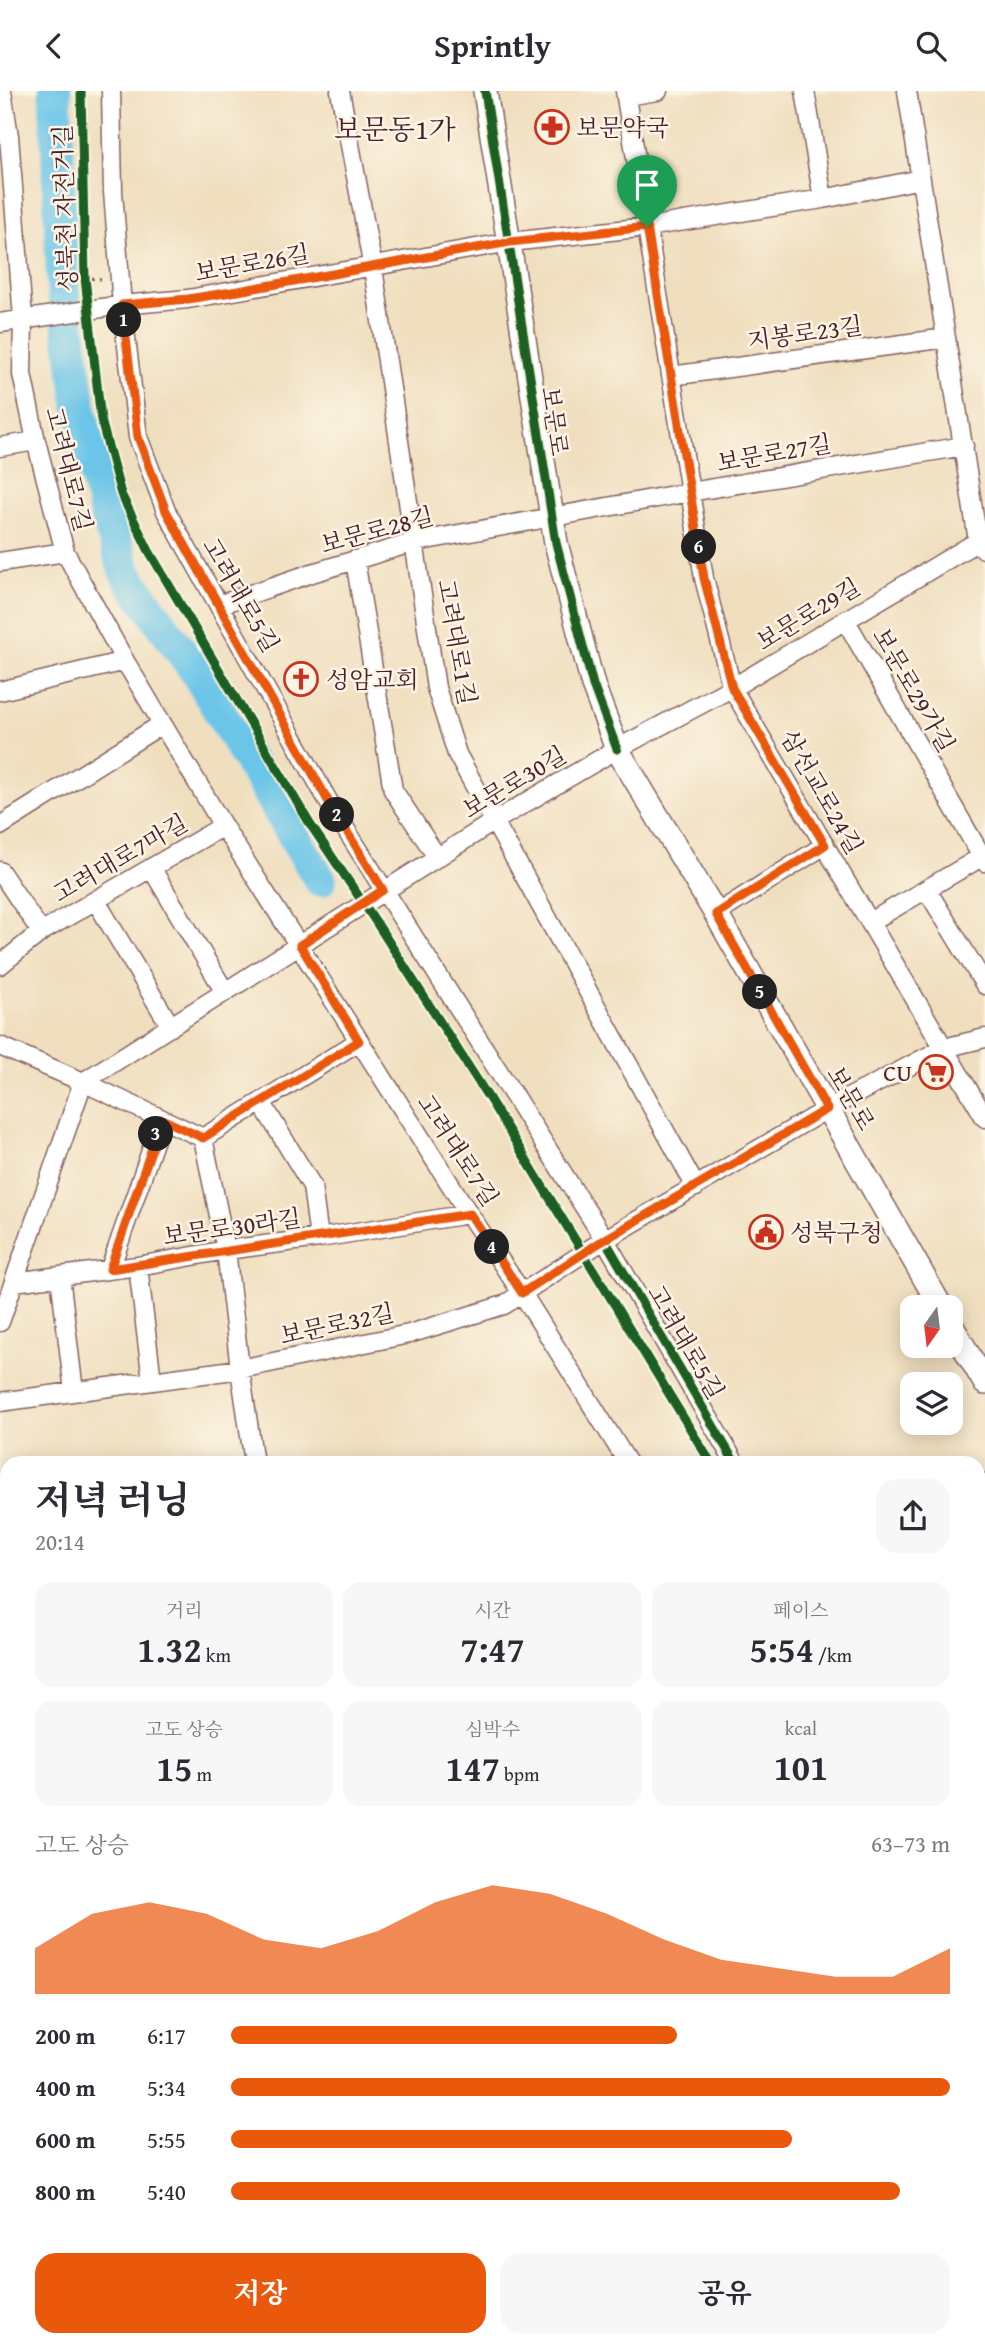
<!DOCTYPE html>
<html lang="ko">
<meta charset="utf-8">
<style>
body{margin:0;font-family:"Gentium Book Plus","Noto Serif KR",serif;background:#f7f7f7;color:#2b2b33;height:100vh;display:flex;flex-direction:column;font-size:26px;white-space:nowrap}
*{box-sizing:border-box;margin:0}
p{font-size:23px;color:#7c7c81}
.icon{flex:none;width:38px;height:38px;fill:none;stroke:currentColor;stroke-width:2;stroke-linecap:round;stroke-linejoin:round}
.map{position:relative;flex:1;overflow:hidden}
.details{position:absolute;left:0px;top:1365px;width:985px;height:891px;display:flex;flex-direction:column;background:#fff;border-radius:21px 21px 0 0;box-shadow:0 4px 18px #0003}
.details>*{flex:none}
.needle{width:46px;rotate:194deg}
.controls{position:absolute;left:900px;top:1204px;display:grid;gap:14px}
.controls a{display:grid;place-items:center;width:63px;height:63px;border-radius:14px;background:#fff;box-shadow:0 4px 18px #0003;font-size:35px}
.pin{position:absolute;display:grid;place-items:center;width:60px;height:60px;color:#fff;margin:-72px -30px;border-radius:50% 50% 50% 0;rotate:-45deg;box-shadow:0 0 7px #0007}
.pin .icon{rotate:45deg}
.km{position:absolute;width:35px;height:35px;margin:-18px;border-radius:50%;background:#222;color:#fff;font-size:19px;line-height:35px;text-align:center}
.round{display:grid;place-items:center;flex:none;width:74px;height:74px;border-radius:21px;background:#f7f7f7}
.head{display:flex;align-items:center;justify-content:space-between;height:119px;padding:0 35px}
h1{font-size:38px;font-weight:700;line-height:52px}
.figures{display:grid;grid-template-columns:repeat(3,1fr);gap:10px;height:119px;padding:7px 35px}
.figures div{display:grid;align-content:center;border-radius:18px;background:#f7f7f7;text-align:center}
.figures b{font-size:35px;font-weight:700}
.figures small{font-size:19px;font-weight:400}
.figures p{font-size:19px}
.chart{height:196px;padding:14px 35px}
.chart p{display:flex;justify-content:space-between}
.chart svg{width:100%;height:126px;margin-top:7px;fill:#ea580c;opacity:.7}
.button{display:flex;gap:14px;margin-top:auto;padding:14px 35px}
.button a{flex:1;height:80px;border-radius:21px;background:#ea580c;color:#fff;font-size:28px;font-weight:700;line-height:80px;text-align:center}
.button a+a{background:#f7f7f7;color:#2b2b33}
ul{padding:0 35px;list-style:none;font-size:23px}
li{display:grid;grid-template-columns:112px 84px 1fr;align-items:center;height:52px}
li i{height:18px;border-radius:9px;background:#ea580c}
header{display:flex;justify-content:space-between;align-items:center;height:91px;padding:0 35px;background:#fff;font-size:32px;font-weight:700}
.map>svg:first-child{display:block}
</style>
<header><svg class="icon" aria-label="back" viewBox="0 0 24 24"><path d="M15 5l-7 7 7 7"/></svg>Sprintly<svg class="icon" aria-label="search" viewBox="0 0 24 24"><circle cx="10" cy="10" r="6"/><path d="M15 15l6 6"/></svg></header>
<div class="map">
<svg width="985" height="2255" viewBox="0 0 985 2255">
<rect width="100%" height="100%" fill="#fcf5e5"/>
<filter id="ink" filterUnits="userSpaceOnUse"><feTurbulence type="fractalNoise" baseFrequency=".0143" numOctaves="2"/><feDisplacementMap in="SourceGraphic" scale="14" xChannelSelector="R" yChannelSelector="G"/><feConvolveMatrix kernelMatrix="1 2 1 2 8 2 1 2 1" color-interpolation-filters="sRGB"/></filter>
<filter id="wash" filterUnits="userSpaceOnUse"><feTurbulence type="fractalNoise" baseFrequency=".00686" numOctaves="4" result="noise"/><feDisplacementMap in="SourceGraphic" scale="28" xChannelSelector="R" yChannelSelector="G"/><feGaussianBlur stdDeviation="1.57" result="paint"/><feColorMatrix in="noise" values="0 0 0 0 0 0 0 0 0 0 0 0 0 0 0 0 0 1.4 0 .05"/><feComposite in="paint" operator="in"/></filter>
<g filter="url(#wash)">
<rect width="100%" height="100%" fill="#f0dfbf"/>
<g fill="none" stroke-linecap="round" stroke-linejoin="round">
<!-- river -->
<path stroke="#6ac5e8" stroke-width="33" d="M55,0L63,199L81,321L105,421L126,483L196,581L320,789
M978,1721L985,1726"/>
</g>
</g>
<g filter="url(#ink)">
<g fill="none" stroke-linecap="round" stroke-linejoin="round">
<!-- minor casing -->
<g stroke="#84625f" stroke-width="21">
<path id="minor" d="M2,0L9,45L14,109L23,228L22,283L36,350L65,461L125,570L223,735L469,1123L522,1202L628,1372
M111,0L113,101L122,214L138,346L166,420L331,715L605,1149L735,1372
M340,0L373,177L436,597L457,663L696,1096
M625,0L704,487L732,597L985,1027
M805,0L823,108
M907,0L978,450L984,458
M626,5L658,0
M0,232L122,214L188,208L510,151L647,136L823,108L921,88
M671,285L946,247
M0,356L36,350
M355,469L393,699L437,766
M0,471L65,461
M219,514L312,482L415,451L690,401L964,355
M846,530L985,771
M0,600L125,570
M0,735L162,633
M152,778L225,901
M0,780L41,841
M927,799L985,894
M96,810L171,936
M716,823L825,754
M870,831L985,764
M0,874L41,841L223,735
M0,955L83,991L203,1047
M261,1011L312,1095L319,1147
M203,1047L226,1159L240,1278L254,1372
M203,1047L359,950
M138,1175L152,1290
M110,1178L162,1028
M60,1185L74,1301
M14,1191L138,1175L226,1159L319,1147L469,1123
M0,1231L83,991L493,731L617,658L737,594L985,446
M0,1311L240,1278L409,1243L504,1214L599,1152L827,1018L944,957L985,947
M978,1393L985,1392
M0,1414H7
M0,1538L7,1537
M978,1559L985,1572
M978,1676L985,1668
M978,1691L985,1695
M0,1704L7,1714
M0,1756L7,1744
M978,1788L985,1792
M978,1805H985
M0,1921L7,1926
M978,1921L985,1922
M0,2008L7,2007
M978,2053L985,1982
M0,2114L7,2110
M978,2133L985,2134
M978,2149L985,2150
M107,2249L111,2255
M358,2249L360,2255
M835,2249L839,2255
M0,2252L7,2248
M244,2255L258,2249
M276,2255L287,2249
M532,2255L558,2249
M711,2255L716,2249
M976,2255L985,2240"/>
</g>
<!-- major casing -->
<g stroke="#84625f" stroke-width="26">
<path id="major" d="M485,0L556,452L593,594L617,658L716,823L941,1216
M950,1232L985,1292
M978,2122L985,2121
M978,2161L985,2162
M210,2255L221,2249
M296,2255L308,2249
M579,2255L580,2249"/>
</g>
<!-- path -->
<path stroke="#84625f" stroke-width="3.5" stroke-dasharray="2 5" stroke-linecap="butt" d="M85,187L104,188"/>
<!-- minor -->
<use href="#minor" stroke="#fff" stroke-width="18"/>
<!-- major -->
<use href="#major" stroke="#fff" stroke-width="23"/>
<!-- cycleway casing -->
<g stroke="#fcf5e5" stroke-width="13">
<path id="cycleway" d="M81,0L85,187L101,329L121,403L149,460L310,733L376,831L490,1009L711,1372
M485,0L556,452L593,594L617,658
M605,1149L735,1372"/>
</g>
<!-- cycleway -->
<use href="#cycleway" stroke="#1b5e20" stroke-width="9"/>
</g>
</g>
<g fill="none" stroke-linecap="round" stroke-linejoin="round" filter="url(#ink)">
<!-- route casing -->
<g stroke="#fff" stroke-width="14">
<path id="route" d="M647,136L704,487L732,597L825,754L716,823L827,1018L599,1152L522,1202L470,1123L110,1178L162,1028L203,1047L359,950L300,854L383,799L331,715L166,420L138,346L122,214L188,208L238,200L510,151Z"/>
</g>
<!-- route -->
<use href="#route" stroke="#ea580c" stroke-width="9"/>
</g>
<!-- icons -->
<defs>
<g id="pharmacy-ring" transform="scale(1.75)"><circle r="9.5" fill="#fcf5e5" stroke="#c8321e" stroke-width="1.5"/><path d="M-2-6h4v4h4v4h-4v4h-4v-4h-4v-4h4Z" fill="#c8321e"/></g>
<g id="church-ring" transform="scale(1.75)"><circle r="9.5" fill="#fcf5e5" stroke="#c8321e" stroke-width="1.5"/><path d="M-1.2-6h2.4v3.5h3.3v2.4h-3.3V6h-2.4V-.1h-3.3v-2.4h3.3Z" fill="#c8321e"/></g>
<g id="supermarket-ring" transform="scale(1.75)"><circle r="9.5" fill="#fcf5e5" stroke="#c8321e" stroke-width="1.5"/><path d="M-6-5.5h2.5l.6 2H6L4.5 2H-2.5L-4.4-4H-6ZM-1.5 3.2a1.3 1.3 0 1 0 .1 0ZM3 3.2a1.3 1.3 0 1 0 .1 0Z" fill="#c8321e"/></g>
<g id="civic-ring" transform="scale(1.75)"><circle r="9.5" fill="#fcf5e5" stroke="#c8321e" stroke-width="1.5"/><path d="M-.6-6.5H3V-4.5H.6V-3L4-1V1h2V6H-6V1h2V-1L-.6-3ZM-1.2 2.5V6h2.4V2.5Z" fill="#c8321e"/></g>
</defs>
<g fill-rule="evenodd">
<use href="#pharmacy-ring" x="552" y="36"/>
<use href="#church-ring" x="301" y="588"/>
<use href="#supermarket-ring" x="936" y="981"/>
<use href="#civic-ring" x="766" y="1141"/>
</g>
<g text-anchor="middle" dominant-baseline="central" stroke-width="5" stroke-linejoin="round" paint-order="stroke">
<!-- poi labels -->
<g font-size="24" fill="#4a1f2b" stroke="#fcf5e5" text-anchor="start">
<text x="576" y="36">보문약국</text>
<text x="326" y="588">성암교회</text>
<text x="912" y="981" text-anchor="end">CU</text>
<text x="790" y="1141">성북구청</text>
</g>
<!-- street labels -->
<g font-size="24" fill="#4a1f2b" stroke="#fcf5e5">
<text transform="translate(65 117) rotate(-92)">성북천 자전거길</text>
<text transform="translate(252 172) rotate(-10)">보문로26길</text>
<text transform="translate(805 242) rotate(-8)">지봉로23길</text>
<text transform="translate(555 330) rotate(82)">보문로</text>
<text transform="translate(774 362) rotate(-10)">보문로27길</text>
<text transform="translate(69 378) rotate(76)">고려대로7길</text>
<text transform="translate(377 439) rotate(-15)">보문로28길</text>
<text transform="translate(241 504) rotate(60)">고려대로5길</text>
<text transform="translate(808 523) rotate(-31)">보문로29길</text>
<text transform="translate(457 551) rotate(80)">고려대로1길</text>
<text transform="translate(914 599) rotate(60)">보문로29가길</text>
<text transform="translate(514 691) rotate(-31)">보문로30길</text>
<text transform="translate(822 701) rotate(60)">삼선교로24길</text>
<text transform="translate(120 767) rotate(-30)">고려대로7마길</text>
<text transform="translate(851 1007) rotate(60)">보문로</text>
<text transform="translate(458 1059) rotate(57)">고려대로7길</text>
<text transform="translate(232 1136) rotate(-8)">보문로30라길</text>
<text transform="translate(337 1233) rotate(-12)">보문로32길</text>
<text transform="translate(686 1251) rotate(60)">고려대로5길</text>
</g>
<!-- quarter labels -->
<g font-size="28" fill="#4a1f2b" stroke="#fcf5e5">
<text x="395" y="37">보문동1가</text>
</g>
</g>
</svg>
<div class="controls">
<a><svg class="needle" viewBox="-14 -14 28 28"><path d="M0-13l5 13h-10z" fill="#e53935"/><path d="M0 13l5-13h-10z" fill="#7c7c81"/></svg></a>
<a><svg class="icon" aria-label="layers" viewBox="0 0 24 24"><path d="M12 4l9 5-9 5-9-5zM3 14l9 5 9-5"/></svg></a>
</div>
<div class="pin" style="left:647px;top:136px;background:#1e9e55"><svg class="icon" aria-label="arrive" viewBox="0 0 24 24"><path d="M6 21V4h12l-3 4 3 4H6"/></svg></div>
<b class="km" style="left:124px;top:229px">1</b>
<b class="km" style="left:337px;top:724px">2</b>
<b class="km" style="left:156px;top:1043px">3</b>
<b class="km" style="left:492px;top:1156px">4</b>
<b class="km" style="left:760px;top:901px">5</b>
<b class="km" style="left:699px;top:456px">6</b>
<section class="details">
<div class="head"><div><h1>저녁 러닝</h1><p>20:14</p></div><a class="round"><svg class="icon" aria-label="share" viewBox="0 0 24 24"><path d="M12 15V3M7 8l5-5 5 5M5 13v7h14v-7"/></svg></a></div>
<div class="figures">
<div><p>거리</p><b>1.32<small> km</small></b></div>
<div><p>시간</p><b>7:47</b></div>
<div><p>페이스</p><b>5:54<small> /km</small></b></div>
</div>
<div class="figures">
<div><p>고도 상승</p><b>15<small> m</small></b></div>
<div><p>심박수</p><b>147<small> bpm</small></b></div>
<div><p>kcal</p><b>101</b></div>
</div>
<div class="chart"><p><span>고도 상승</span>63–73 m</p>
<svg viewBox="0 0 160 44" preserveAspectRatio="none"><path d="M0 44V28L10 16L20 12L30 16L40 25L50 28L60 22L70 12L80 6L90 9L100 16L110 25L120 32L130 35L140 38L150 38L160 28V44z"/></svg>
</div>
<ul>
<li><b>200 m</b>6:17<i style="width:62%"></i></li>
<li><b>400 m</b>5:34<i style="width:100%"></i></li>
<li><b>600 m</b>5:55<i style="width:78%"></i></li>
<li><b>800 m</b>5:40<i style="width:93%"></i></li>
</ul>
<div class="button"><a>저장</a><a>공유</a></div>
</section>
</div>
